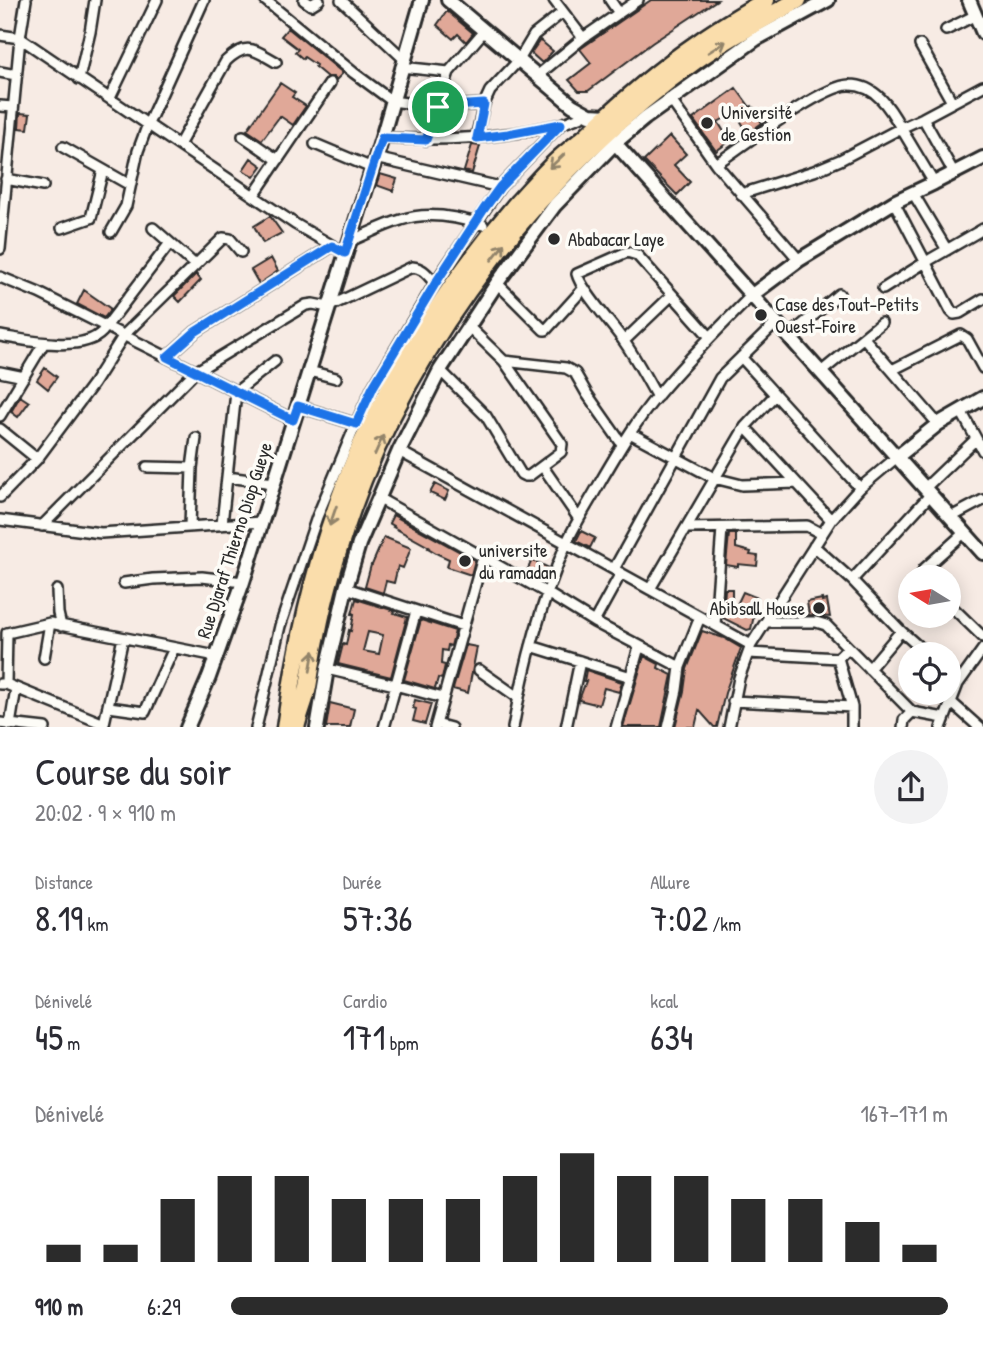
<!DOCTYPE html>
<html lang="fr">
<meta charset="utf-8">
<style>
body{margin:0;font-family:"Patrick Hand",sans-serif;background:#f2f2f3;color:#2b2b33;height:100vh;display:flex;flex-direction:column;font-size:26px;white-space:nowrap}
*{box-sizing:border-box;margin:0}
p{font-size:23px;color:#7c7c81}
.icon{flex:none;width:38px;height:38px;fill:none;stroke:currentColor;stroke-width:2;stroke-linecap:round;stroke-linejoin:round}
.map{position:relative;height:727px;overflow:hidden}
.panel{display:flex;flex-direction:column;background:#fff;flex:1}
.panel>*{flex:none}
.needle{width:46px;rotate:281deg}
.fabs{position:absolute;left:898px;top:565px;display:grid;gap:14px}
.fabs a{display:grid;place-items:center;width:63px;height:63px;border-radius:50%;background:#fff;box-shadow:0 4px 18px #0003;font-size:35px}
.pin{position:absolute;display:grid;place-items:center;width:60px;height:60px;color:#fff;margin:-30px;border:4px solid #fff;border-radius:50%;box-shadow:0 2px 7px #0007}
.round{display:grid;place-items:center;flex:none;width:74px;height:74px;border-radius:37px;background:#f2f2f3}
.overview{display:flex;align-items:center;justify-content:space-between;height:119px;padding:0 35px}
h1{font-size:38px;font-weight:600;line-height:52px}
.metrics{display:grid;grid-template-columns:repeat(3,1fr);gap:10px;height:119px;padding:7px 35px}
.metrics div{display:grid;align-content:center}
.metrics b{font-size:35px;font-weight:600}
.metrics small{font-size:19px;font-weight:400}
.metrics p{font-size:19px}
.chart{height:196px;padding:14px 35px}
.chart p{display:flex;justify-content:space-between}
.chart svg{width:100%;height:126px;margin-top:7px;stroke:#2b2b2b;stroke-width:6}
ul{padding:0 35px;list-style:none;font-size:23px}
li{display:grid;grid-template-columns:112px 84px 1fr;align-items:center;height:52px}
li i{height:18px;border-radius:9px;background:#2b2b2b}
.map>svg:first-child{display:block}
</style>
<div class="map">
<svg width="983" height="728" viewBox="0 0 983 728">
<rect width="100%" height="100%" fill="#f7ebe4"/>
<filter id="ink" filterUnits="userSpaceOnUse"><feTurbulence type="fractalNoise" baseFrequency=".0143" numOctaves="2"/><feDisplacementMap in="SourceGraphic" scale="14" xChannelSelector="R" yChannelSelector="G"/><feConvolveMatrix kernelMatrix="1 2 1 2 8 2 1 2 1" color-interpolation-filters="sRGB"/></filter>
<g filter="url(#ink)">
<!-- building -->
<path fill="#e0a898" stroke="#2b2b2b" stroke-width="2" fill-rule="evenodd" d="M651,0H717L652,43L588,91H579L569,80L591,63L580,49Z
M447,11L473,33L466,42L458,34L453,39L437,25Z
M288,28L343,73L336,80L333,77H327L315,67L316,65L304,57L303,59L295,52L298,49L281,36Z
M540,40L553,51L542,63L531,53Z
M280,83L295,93L292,97L306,106L293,125L280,116L262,140L247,130Z
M736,88L750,107L752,106L762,123L748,133L735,112L718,122L730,141L716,151L693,119Z
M20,113L30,114L28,129L19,128Z
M670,136L686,154L674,165L690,182L677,195L644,161Z
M472,145L480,146L472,173L464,171Z
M251,158L262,166L254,177L243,170Z
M380,174L397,179L393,191L376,185Z
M270,216L282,233L263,243L254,226Z
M271,258L278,271L259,284L251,270Z
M196,274L201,280L180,302L174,296Z
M84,290L111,309L104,318L77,304Z
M45,368L57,377L48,389L37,380Z
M20,396L29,402L18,417L11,412Z
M435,484L449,491L445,500L430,493Z
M393,515L475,560L471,575L447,567L449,559L438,554L428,548L429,547L393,527L394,526L389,523Z
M581,531L595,538L590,548L576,541Z
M729,534H736V548L751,552L750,555L758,556L757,566L738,564V567L726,565Z
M384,537L411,548L403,568L398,566L394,583L386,581L383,593L365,587L371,565H372Z
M532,560L549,568L542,582L526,573Z
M725,589H732V615L743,592L758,598L751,629L747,630L723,618L725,604L724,603Z
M356,599L395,611L394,613L407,617L391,677L338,664L343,644L346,645L349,630L351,631L354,614H352ZM368,632L383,635L379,654L363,651Z
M822,599V601L827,600L830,617L809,615L807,602Z
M421,620L455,631L451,646L448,645L447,651L442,650L441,664L445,665L442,679L438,678L435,689L404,680Z
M702,631L724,638L741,648L725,693L717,727H714L699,710L695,727H675L684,691L687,669Z
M466,645L477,647L468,693L453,689Z
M644,656L659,664L658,668L672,675L661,727H623Z
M586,670L622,682L619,692L604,688L599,705L579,700L586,681H584Z
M415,700L431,704L425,724L413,721L416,709L413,708Z
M330,703L354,709L350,727H326Z"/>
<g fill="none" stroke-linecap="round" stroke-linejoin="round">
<!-- street casing -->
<g stroke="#2b2b2b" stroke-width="14">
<path id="street" d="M265,0L354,73L392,101L437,107L484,104
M304,0L311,5L319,0
M341,0L404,59
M554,0L583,38
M610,0L619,13
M946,30L976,15
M0,35L20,38L295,224L345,253
M920,45L952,102
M401,67L449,72
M0,72L16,75
M537,76L583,38L638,0
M79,79L90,32L95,0
M110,98L157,0
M670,99L716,164C741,147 824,84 850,85C876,85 890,108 901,128L923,118L954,173
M0,106L13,107
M923,118L983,86
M243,136L278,160
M382,138C424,140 466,140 507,134C525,132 543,128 561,124
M476,138L484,104L490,91L519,60L534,35L563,12
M426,140L449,72L484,31
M315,144L372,168
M179,145L226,61C247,41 254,50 276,62
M63,147L130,185
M375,158L500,187
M716,164L799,260
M6,179L43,186
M913,193L947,250
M741,194L814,171L840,160L901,128L934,183
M254,195L330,83
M894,202L951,311L954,314L960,313L983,299
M62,228L91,218L103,170
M153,228L195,265
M111,232L126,206L138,151L148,124L204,0
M350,241C367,234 384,225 401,220C427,211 458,217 483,225
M0,249L20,38L26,0
M0,277L39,293L293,420
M497,283L544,330H546L584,288
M883,289L924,263L983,229
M0,336C26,340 82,353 102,332L170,243
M789,336L839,294
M864,338L938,424
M624,341L672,295
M167,357L195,332L332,246
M741,357L860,488
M504,361L566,368L575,373L587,394L622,444
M440,370L486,416L521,474L525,476H529L561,452L562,444L504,361L468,326
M892,370L961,335L967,339L983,368
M309,371L336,378
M0,372L24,377
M821,372L881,323
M657,397C646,378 636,358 623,340C612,324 581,290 577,274L627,252L637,255L710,337
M298,406L356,424
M961,411L983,451
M0,416L44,343
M745,427L831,520
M0,429L37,459
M630,433L714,478L742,485L796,483
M399,451L751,645
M147,467L192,468
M543,467L579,519
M227,477L274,483
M925,488L976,439
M0,497L37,459L93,384L124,335L223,238L230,239L241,252
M378,498L547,593L594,622L680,667
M951,517L983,500
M0,520L101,533L261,522
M222,524L236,392L275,361
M42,526L195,372L306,305L313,304L328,307L412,267C424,268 427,275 435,283
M190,526L192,468L196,438
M686,528L807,526L822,534
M814,546L852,580L901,631L927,654
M614,569L720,378L777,322
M923,578L922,574L924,569L965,532
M852,580L931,494
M124,583L153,579L202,577L243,582
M346,588L463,626
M650,589L745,427L775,395
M57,590L58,613L61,626
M948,603L983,637
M594,622L621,573
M766,622H816L826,625L912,712L944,718
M715,625L722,528
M531,646L631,677
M748,653L838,658L848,648
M44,658L50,623
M838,658L852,707V728
M327,669L395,685L443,698
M869,669L901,631
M479,670L519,698
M948,675L958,684
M0,684H6L104,724
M6,684L7,633L50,623L216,656
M733,701L852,707
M951,702L980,728
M109,707L145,712L174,648
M0,723L45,728
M436,724L451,728
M10,725L16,688
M103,728L123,638
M256,728L280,626L317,517L356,424L373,387L435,283L500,187L561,124L580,117
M384,728L416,611
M435,728L483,557
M513,728C524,665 541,603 566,544C576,522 590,501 602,479C619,450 636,421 658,395C687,360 720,327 752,295
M566,728L580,661
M616,728L639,647
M668,728L677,690L680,667L700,617
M729,728L739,678L751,645L831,520L860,488L897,457
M903,728L904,720L912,712
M941,728L958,684L983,649"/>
</g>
<!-- secondary casing -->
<g stroke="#2b2b2b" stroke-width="18">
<path id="secondary" d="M448,0L572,105L590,115L607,116
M969,0L983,33
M615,143L983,553
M752,295L799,260L894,202L934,183L983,158
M897,457L938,424L983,398
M187,728L209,677L243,582L382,138L422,0
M317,728L327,669L346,588L359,544L399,451L440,370L497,283L555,205L615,143L645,118L756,39L828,0"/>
</g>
<!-- highway casing -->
<g stroke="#2b2b2b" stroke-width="21">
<path id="highway" d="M285,728C298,632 321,536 360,447C398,360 455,275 517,203C531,188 545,171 561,157C569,150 577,144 585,137C620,103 658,70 699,42C720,27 743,14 766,0
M296,728C299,714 305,701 308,687C311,670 313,652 317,635C325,593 337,552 351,512C413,336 546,167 698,59C729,37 765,19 798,0"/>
</g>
<!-- street -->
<use href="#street" stroke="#fdfcf7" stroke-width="9"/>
<!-- secondary -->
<use href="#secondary" stroke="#fdfcf7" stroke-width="12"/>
<!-- highway -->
<use href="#highway" stroke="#faddab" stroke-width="16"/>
</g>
<!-- one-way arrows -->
<defs><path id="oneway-shaft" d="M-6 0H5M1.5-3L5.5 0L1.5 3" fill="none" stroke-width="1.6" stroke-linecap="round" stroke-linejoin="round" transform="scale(1.75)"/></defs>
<g stroke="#92846b">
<use href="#oneway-shaft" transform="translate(717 47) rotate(-32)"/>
<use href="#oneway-shaft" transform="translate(557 161) rotate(137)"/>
<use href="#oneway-shaft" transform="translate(498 252) rotate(-52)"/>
<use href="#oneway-shaft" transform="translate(379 445) rotate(-66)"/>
<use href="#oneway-shaft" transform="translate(333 516) rotate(109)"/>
<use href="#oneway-shaft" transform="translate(312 661) rotate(-80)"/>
</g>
</g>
<g fill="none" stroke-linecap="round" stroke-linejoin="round" filter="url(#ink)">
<!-- route casing -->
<g stroke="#fff" stroke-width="14">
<path id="route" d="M484,104L477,138L508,134L561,124L500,187L484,209L435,284L373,387L356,424L298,406L293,420L167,357L195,332L332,246L345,253L382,138L426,140L438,107Z"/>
</g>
<!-- route -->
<use href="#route" stroke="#1a73e8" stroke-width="9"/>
</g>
<!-- markers -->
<g fill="#2b2b2b" stroke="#fdfcf7" stroke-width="2.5">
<circle cx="707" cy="123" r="7"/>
<circle cx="554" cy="239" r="7"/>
<circle cx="761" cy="315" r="7"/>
<circle cx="465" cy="561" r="7"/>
<circle cx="819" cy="608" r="7"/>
</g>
<g text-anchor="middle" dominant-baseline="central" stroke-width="7" stroke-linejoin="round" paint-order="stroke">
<!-- poi labels -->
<g font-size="19" fill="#2b2b2b" stroke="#fdfcf7" text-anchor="start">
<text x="721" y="112">Université<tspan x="721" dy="22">de Gestion</tspan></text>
<text x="568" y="239">Ababacar Laye</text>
<text x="775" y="304">Case des Tout-Petits<tspan x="775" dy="22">Ouest-Foire</tspan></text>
<text x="479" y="550">universite<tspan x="479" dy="22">du ramadan</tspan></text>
<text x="805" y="608" text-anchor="end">Abibsall House</text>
</g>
<!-- street labels -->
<g font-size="19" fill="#2b2b2b" stroke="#fdfcf7">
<text transform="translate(234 540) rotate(-72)">Rue Djaraf Thierno Diop Gueye</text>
</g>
</g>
</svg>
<div class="fabs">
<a><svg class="needle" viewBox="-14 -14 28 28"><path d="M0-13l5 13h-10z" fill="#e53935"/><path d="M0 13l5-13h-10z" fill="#7c7c81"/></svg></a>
<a><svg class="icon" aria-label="locate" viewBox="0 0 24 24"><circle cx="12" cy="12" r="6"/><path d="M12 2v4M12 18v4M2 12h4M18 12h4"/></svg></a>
</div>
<div class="pin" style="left:438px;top:107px;background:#1e9e55"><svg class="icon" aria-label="arrive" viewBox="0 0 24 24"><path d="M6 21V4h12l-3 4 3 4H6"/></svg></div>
</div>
<section class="panel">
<div class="overview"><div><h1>Course du soir</h1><p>20:02 · 9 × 910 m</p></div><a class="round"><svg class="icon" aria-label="share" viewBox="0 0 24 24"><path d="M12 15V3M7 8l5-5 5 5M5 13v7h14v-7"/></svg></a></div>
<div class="metrics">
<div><p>Distance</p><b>8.19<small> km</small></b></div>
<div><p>Durée</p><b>57:36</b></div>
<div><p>Allure</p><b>7:02<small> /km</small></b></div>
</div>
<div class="metrics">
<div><p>Dénivelé</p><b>45<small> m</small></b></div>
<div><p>Cardio</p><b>171<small> bpm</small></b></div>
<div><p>kcal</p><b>634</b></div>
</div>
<div class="chart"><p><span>Dénivelé</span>167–171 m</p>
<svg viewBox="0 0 160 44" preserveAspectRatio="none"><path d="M5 44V38M15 44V38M25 44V22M35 44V14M45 44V14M55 44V22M65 44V22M75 44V22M85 44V14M95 44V6M105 44V14M115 44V14M125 44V22M135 44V22M145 44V30M155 44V38"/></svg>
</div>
<ul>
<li><b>910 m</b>6:29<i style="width:100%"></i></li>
</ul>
</section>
